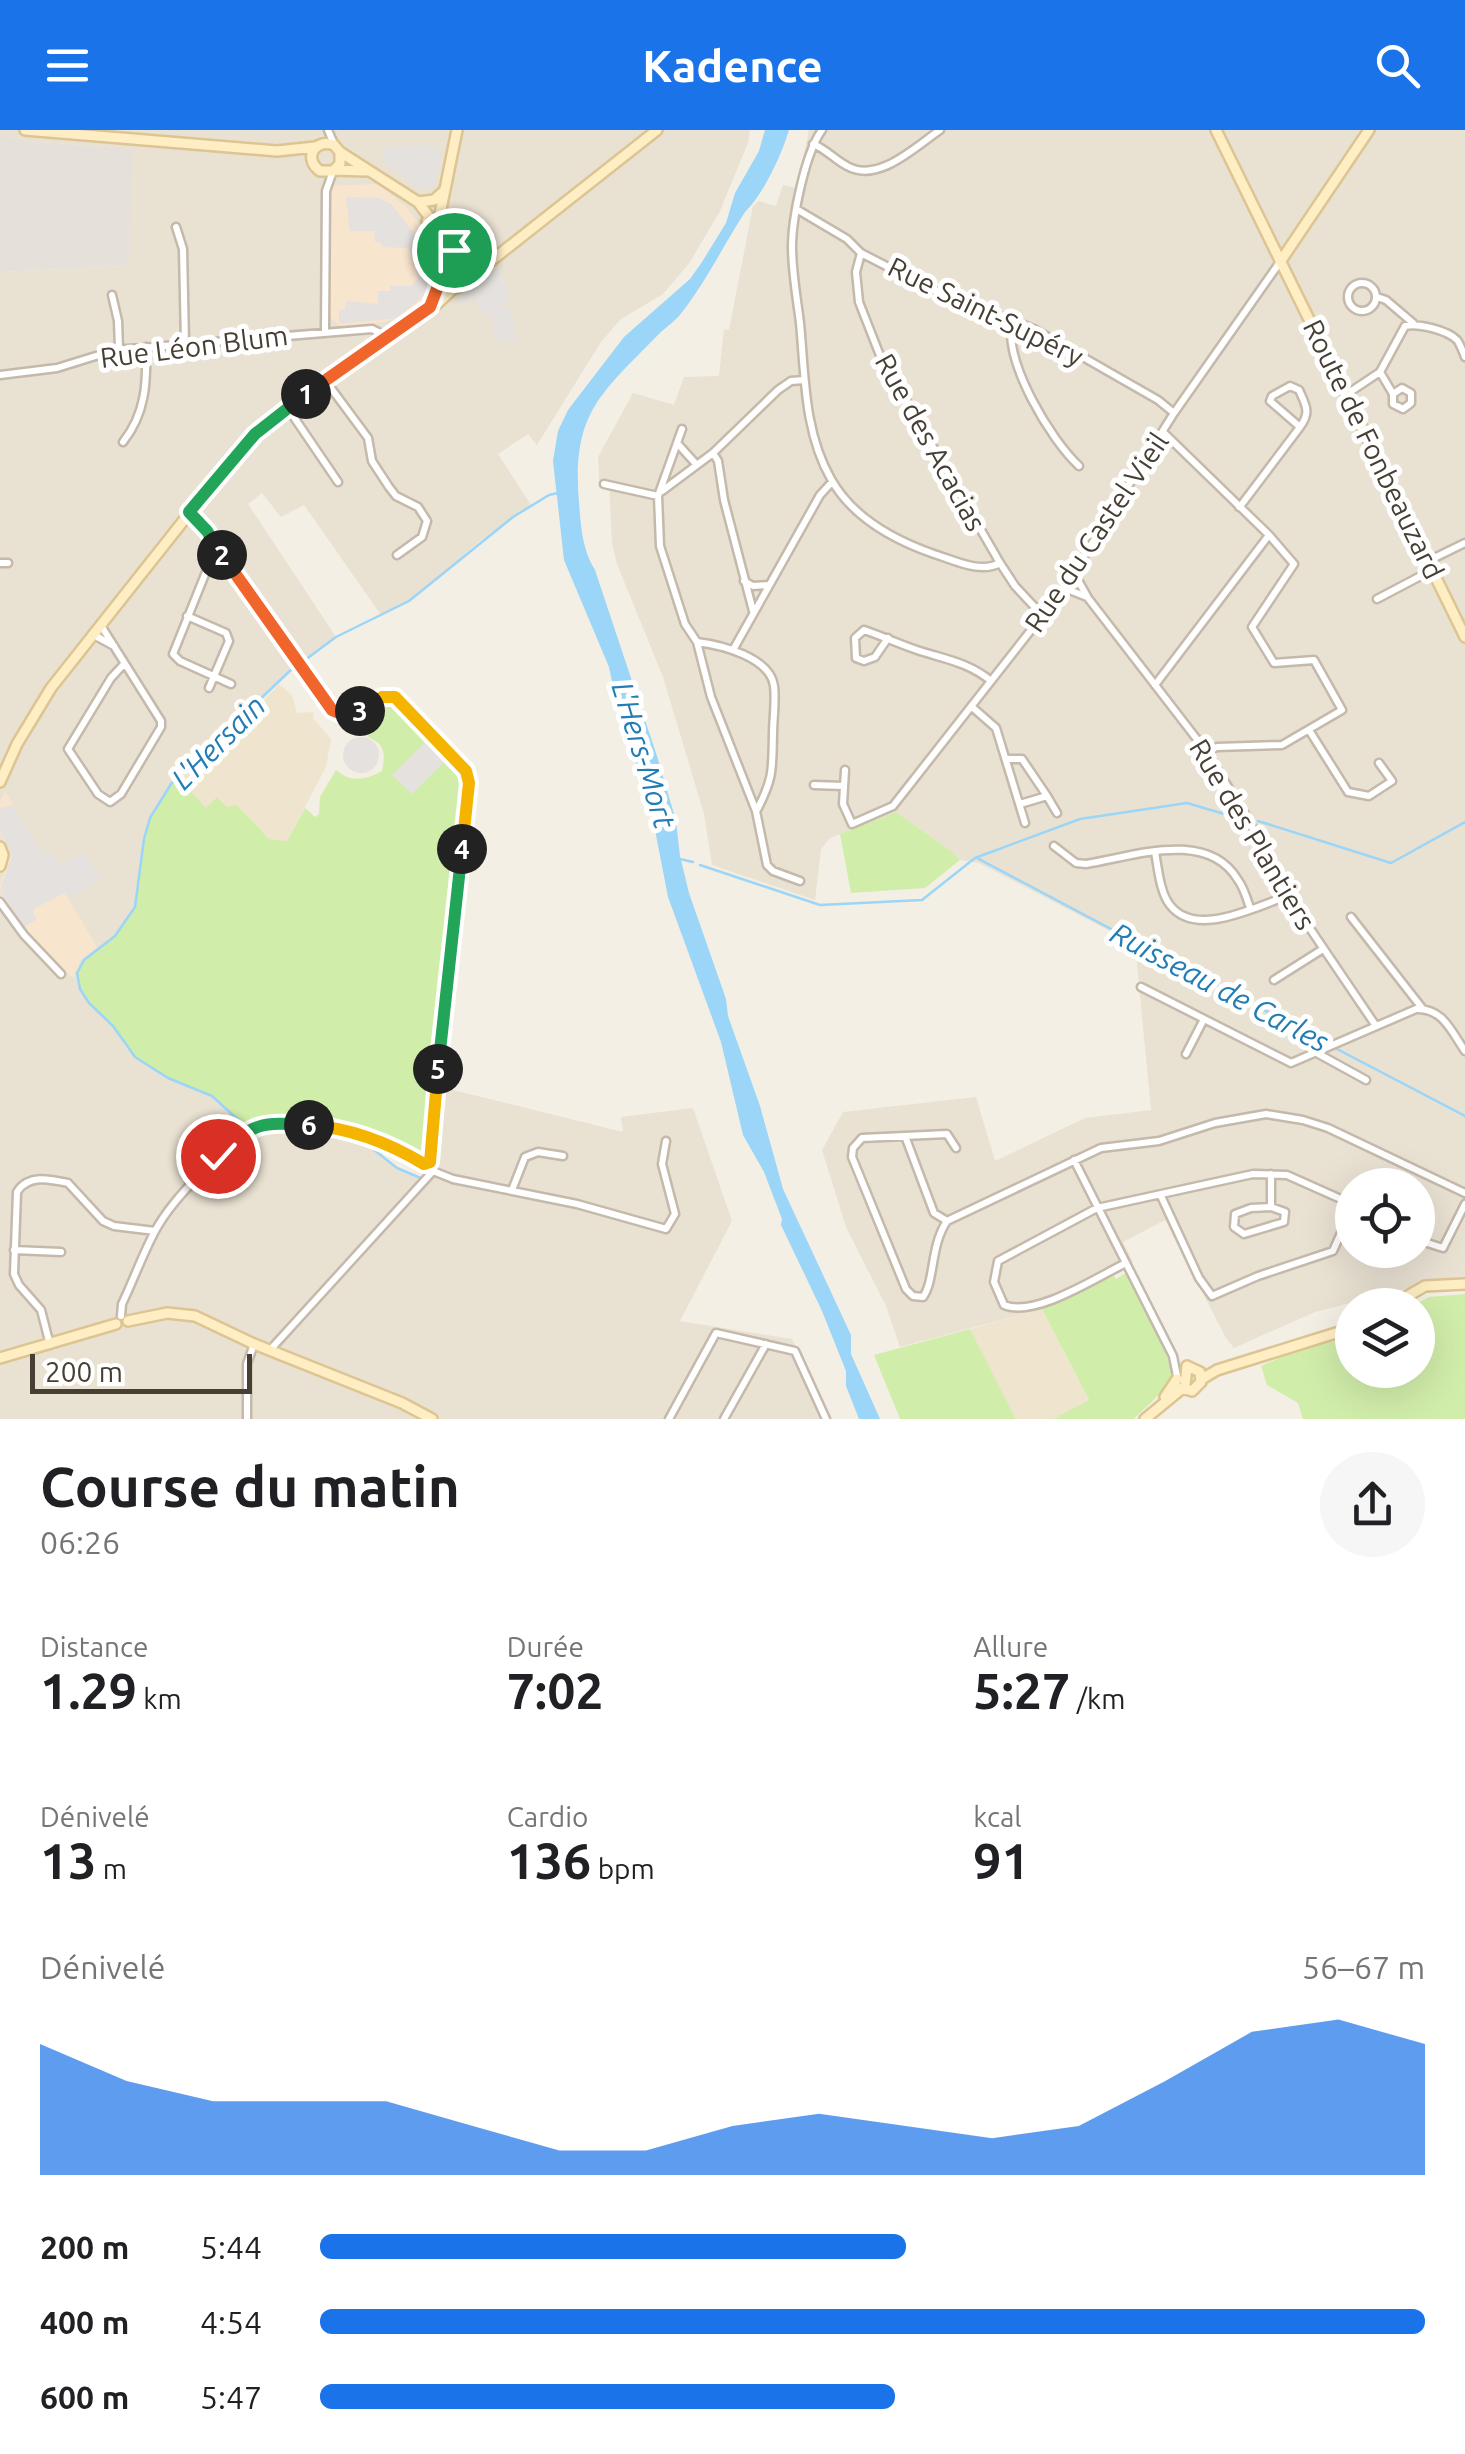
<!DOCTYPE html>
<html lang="fr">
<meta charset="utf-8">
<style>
body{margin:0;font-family:Ubuntu,sans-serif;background:#f6f6f6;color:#202124;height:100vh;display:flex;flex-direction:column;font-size:38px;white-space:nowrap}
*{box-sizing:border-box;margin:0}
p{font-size:32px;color:#757577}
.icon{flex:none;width:55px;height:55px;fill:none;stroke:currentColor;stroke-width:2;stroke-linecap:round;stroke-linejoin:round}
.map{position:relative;height:1289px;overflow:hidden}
.details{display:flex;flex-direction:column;background:#fff;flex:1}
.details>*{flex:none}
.fabs{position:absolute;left:1335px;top:1038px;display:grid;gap:20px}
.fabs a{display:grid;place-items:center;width:100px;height:100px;border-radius:50%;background:#fff;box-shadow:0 10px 40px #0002;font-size:50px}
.scale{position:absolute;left:30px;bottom:25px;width:222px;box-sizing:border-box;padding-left:10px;border:5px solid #473f34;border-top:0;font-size:28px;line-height:35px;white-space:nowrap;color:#473f34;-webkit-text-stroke:8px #fff;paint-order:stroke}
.pin{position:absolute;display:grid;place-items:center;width:85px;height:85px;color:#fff;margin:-42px;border:5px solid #fff;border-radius:50%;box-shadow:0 2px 10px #0007}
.km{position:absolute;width:50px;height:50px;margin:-25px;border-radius:50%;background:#222;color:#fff;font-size:28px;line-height:50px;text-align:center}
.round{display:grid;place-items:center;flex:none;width:105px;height:105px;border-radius:52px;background:#f6f6f6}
.overview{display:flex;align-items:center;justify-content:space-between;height:170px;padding:0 40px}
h1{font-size:55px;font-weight:600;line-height:75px}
.stats{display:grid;grid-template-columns:repeat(3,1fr);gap:15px;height:170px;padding:10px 40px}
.stats div{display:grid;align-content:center}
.stats b{font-size:50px;font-weight:600}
.stats small{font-size:28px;font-weight:400}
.stats p{font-size:28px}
.chart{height:280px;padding:20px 40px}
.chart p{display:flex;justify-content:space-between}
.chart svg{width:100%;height:180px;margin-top:10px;fill:#1a73e8;opacity:.7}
ul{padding:0 40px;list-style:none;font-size:32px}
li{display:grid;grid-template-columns:160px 120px 1fr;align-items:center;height:75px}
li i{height:25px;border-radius:12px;background:#1a73e8}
header{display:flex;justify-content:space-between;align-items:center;height:130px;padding:0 40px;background:#1a73e8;color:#fff;font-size:45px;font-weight:600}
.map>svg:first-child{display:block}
</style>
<header><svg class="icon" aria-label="menu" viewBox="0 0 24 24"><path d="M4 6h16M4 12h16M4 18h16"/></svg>Kadence<svg class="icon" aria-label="search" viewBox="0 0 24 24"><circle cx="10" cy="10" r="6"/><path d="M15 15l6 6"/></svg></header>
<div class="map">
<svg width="1465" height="1289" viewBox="0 0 1465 1289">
<rect width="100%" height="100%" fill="#f4efe5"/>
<!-- residential -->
<path fill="#e9e1d2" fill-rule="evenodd" d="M0,0H750L748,13L720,81L690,132L663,164L621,189L601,212L537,315L528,304L498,324L531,375L480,411L409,471L381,485L304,375L281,387L262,363L248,374L336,507L294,537L171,654L150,688L144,709L135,777L115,806L84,830L77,843L104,888L113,896L126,918L212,966L248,998L259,1003L325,1004L368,1015L397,1038L424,1049L430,1032L437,956L623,1002L621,987L693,978L732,1091L680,1191L792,1209L832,1289H0V142L128,136L132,19L29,11L0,5Z
M809,0H1465V1149L1439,1150L1315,1182L1234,1218L1226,1208L1165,1090L1123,1112L1133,1132L1042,1179L900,1217L886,1176L846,1097L822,1020L843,982L976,967L995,1031L1085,988L1151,980L1135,814L979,733L960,730L951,721L896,682L830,708L821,719L815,770L712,735L704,684L663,547L617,434L612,413L609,351L599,350L598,327L633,263L674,275L684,247L719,246L724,199L729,200L753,76L759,71L776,76L783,55L797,58ZM1352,1055H1418V1120H1352Z"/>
<!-- commercial -->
<path fill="#f8e5ce" d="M378,54L405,76L427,103L431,116L427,137L430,158L426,167L401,187L383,192L341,196L329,187L331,56Z
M5,661L42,723L49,721L61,735L83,722L101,748L68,768L97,817L81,830L74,848L57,837L28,804L0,762V753L11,725L0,702V673Z"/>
<!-- industrial -->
<path fill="#e6e0da" d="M0,5L29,11L133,19L129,136L0,142Z"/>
<!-- education -->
<path fill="#efe4cd" d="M279,554L292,565L297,583L314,582L313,588L331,609L326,637L287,711L269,709L237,675L233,678L207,679L178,648L201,624L253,582Z
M1042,1179L1089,1271L1053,1289H1016L970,1199Z"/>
<!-- green -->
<path fill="#d1edaa" d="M388,572L452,634L463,653L446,810L452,812L430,1032L321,996L262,994L248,998L212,966L168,948L135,927L113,896L89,873L77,850L79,837L84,830L115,806L135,777L144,709L150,688L177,646L206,678L217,667L227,677L237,675L269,709L287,711L305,678L315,687L319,684L320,667L336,640C351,653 365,650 382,641C390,605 370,615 353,595Z
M896,682L951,721L960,730L925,758L851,763L840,704Z
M1112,1143L1116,1149L1126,1143C1135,1161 1175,1230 1171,1246C1167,1261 1144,1278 1134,1289H1053L1089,1270L1042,1179Z
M1465,1164V1289H1303L1298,1273L1267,1255L1261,1236L1301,1218L1352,1208V1240H1418V1175H1414L1429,1167Z
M970,1199L1016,1289H900L874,1225Z"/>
<!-- parking -->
<path fill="#e4e1de" d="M438,15L440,30L435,55L421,59L383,32V17Z
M346,67L379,68L391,74L430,124L426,139L428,162L397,188L339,194V180H345L346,171L378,174V161H390V156H411L418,149L419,135L408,118L382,117V113L375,112L374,101H350Z
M500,138L510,168L500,175L505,180L511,176L516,211L500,213L492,201L496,197L488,185L498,176L484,186L472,168L461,175L457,171Z
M343 625a18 18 0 1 1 36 0a18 18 0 1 1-36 0Z
M425,612L445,631L412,664L392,645Z
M13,675L42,723L49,721L61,735L83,722L101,748L68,768L64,763L34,779L33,784L37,789L24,797L0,760L12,726L0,700V678Z"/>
<!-- water -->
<path fill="#9bd5f7" d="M765,0H789C782,24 763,65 745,82C723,116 705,154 679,186C672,194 663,199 656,207C598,266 572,285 579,373C581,397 582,419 595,440L657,626L676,691L680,726L689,763L726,869L728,886L760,976L783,1059L851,1205V1224L880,1289H859L846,1256V1241L822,1181L781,1095L782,1089L764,1042L743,1005L721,912L668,767L650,674L616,571L609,537L564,430L553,331L558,301L568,280L624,207L690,149L702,132L726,93L735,63L759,21Z"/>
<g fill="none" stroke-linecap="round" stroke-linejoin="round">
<!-- stream -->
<path stroke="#9bd5f7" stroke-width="2.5" d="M305,530L336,507L409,471L513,387L549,365L558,363
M1258,691L1391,733L1465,692
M977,728L1328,914
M680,729L693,732
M700,735L820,775L922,770L975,728L1080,689L1187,673L1241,689
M1335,918L1465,986
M246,997L212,966L168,948L135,927L113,896L89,873L80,859L77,843L84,830L115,806L135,777L144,709L150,688L171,654L294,537
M253,1001L325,1004L368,1015L397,1038L423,1049"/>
<!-- street casing -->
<g stroke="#c4b9aa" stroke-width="11">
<path id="street" d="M328,0L334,14
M822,0C805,23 792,89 792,117C792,142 797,169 800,193C805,246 804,302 831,349C852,387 894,410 934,424C954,430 980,444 1000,433
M813,14C826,19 835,30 847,36C878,54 916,16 940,0
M798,80L847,109L861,123L929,158L1034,199L1158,270L1174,283
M176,97L183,119L185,213
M861,123L856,142L859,172L879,223L1000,433L1015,456L1043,486
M1348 167a14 14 0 1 1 28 0a14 14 0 1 1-28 0Z
M112,165L118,191L119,219
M1377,167L1386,170L1413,193
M1012,192C1004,232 1050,309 1079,336
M325,201L326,61L333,41
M1380,242L1393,264V274L1403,279L1411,273V263L1402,258L1393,264
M0,245L57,238L115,220L372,199L388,207
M325,250L368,308L372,331L389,357L396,366L418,377L427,391L422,407L397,425
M1347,264L1380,242L1405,196C1418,193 1447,200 1457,210C1459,212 1464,224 1465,227
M287,277L338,352
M682,299L677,313L696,334
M123,312C146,283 147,252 146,217
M677,313L658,366L660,416L685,494L697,512L711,567L756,681L767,735L773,741L800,751
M713,323L718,331L724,370L753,481
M604,354L658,366
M662,361L713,323L778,260L791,251L804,250
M1239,377L1242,374L1300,297C1311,282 1306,276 1299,260L1290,256L1272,266L1270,271L1300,297
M189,382L207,401L332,580L349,587L381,567H395L458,629L469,653L430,1032L434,1040L270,1220
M218,418L212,427L173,524L180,531L231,554
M1428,431L1465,413
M0,433H8
M1074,443L1088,468L1206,621L1249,691L1288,766L1376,896
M744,451L753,456L769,455
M1064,458L1087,467
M1377,469L1432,440
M187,486L226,503L229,511L209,558
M100,494L161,591V597L121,664L110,672L98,664L68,619L111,548L124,534
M92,504L114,516
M888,508L875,527L864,531L856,528L855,508L864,500C882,506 899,514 917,520C944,529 968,532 991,551
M697,512C721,515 770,527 774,556C776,571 773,589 773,604C772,640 774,647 757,680
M733,520L820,365L832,352
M1155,555L1269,405L1163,302
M972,577L996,598L1025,693
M1309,600L1348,662L1369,666L1392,651L1379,633
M1206,621L1217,617L1282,615L1342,580L1314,530L1274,533L1252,497L1294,434L1269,405
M1006,629H1022L1047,666L1020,674
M845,640L843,674L852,694L893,676L1064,458L1174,283L1280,132
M814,655L844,656
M1047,666L1057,683
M1054,716L1076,733L1086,734C1132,727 1207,698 1238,750C1244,758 1247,769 1250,778
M1155,722C1158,738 1160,763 1170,775C1196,809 1256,776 1288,766
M0,772L24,805L61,844
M1351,787L1422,878
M1274,850L1323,819
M1141,857L1291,933L1416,879C1443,878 1451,901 1465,921
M1315,922L1366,950
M1186,924L1204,889
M905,1006L934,1083L947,1091
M1074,1030L1173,1226L1177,1246
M433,1041L453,1049L577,1074L666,1099L675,1084L662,1034L666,1011
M512,1060L525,1027L538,1022L563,1026
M1161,1066L1199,1148L1212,1166L1258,1146L1333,1121L1352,1078
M1271,1077L1285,1082L1284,1092L1244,1104L1234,1097L1235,1084L1251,1078Z
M1271,1077V1044
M947,1091L1101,1018L1159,1011L1215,993L1266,984L1303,990L1328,998L1465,1063
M947,1091C930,1116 935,1151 923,1167L913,1166L906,1159L852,1027L853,1018L862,1008L947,1004L956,1018
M1418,1110L1443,1118L1465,1074
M14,1120L61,1122
M1126,1133C1097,1147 1035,1188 1004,1175L994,1152L998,1131L1097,1078L1253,1044L1287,1045L1352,1074
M121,1186L122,1174C133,1151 142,1126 154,1103C168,1076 191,1054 212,1031C222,1021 233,1007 246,1000C289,976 385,1011 423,1034
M50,1215L41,1180L19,1155L14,1144L17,1062C28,1044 50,1049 68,1053L103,1091L114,1096L155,1101
M247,1289V1234L254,1214
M669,1289L716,1203L795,1221L826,1289
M724,1289L766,1214"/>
</g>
<!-- secondary casing -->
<g stroke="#dcc592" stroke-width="14">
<path id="secondary" d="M25,0L277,21L315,17
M1216,0L1465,507
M340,22V34L333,41H320C303,29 314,8 334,15L340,22L418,72L454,120
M334,40L366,41
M418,72L434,70L445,60
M427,91C441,112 438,113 435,137C432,153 440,158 431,177
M438,94L457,0
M1280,132L1369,0
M473,145L657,0
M0,652L17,614L51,558L241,318L281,282L438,173L453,159L468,153L474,140L468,126
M0,717L3,725L0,736
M1392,1175L1425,1156L1465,1154
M128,1191L167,1183L195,1186L254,1214L402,1273L432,1289
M0,1228L116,1194
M1202,1249L1217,1240L1352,1198
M1182,1258L1192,1261L1201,1252L1200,1242L1187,1236
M1165,1267L1177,1249
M1145,1289L1185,1256L1187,1236"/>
</g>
<!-- street -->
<use href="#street" stroke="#fff" stroke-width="6"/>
<!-- secondary -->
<use href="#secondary" stroke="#ffeec4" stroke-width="9"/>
</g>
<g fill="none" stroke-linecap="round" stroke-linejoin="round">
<!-- split-1 casing -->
<g stroke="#fff" stroke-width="20">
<path id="split-1" d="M306,264L430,177L438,156L436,131L444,123L454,120"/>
</g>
<!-- split-2 casing -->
<g stroke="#fff" stroke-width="20">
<path id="split-2" d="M222,425L207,401L189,382L255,304L306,264"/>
</g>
<!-- split-3 casing -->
<g stroke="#fff" stroke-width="20">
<path id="split-3" d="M222,425L332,580L348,587L360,581"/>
</g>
<!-- split-4 casing -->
<g stroke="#fff" stroke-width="20">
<path id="split-4" d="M360,581L382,567H395L466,641L469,653L462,719"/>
</g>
<!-- split-5 casing -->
<g stroke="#fff" stroke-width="20">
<path id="split-5" d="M438,939L462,719"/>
</g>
<!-- split-6 casing -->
<g stroke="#fff" stroke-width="20">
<path id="split-6" d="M309,995C350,998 389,1013 424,1034L430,1032L438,939"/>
</g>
<!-- split-7 casing -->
<g stroke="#fff" stroke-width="20">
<path id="split-7" d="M218,1026C253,992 261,992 309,995"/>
</g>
<!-- split-1 -->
<use href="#split-1" stroke="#f0652b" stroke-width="12"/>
<!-- split-2 -->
<use href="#split-2" stroke="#22a559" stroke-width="12"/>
<!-- split-3 -->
<use href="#split-3" stroke="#f0652b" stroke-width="12"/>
<!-- split-4 -->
<use href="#split-4" stroke="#f5b400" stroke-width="12"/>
<!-- split-5 -->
<use href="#split-5" stroke="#22a559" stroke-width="12"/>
<!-- split-6 -->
<use href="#split-6" stroke="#f5b400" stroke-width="12"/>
<!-- split-7 -->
<use href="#split-7" stroke="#22a559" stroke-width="12"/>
</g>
<g text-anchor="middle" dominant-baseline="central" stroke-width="10" stroke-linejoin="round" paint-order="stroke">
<!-- street labels -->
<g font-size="28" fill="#473f34" stroke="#fff">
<text transform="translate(986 181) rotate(26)">Rue Saint-Supéry</text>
<text transform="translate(194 216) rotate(-7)">Rue Léon Blum</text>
<text transform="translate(931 312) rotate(61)">Rue des Acacias</text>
<text transform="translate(1374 319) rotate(64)">Route de Fonbeauzard</text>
<text transform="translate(1096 402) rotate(-56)">Rue du Castel Vieil</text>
<text transform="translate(1253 704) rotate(59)">Rue des Plantiers</text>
</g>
<!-- water labels -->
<g font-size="30" font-style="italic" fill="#227db4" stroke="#fff">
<text transform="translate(218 612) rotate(-45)">L'Hersain</text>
<text transform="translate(644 625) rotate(73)">L'Hers-Mort</text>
<text transform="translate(1220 857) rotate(28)">Ruisseau de Carles</text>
</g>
</g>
</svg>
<div class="fabs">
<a><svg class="icon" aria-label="locate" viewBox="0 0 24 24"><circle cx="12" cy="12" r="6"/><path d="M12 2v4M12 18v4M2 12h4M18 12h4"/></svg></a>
<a><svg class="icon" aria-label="layers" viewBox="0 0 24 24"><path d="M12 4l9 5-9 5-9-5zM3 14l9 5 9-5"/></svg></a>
</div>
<div class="scale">200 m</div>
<div class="pin" style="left:454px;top:120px;background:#1e9e55"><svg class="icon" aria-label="arrive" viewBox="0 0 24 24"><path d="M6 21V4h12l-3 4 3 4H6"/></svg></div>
<div class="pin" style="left:218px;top:1026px;background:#d93025"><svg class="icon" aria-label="check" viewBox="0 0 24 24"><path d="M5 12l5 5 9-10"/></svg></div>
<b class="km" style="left:306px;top:264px">1</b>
<b class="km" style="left:222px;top:425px">2</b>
<b class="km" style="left:360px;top:581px">3</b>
<b class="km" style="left:462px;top:719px">4</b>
<b class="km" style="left:438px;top:939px">5</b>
<b class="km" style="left:309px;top:995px">6</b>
</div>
<section class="details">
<div class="overview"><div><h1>Course du matin</h1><p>06:26</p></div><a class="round"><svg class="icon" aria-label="share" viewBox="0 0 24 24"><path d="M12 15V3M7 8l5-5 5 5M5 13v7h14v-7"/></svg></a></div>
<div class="stats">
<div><p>Distance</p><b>1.29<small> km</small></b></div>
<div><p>Durée</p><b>7:02</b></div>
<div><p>Allure</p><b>5:27<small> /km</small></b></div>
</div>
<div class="stats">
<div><p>Dénivelé</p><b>13<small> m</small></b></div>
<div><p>Cardio</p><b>136<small> bpm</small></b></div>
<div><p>kcal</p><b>91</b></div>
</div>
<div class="chart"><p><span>Dénivelé</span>56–67 m</p>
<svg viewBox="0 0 160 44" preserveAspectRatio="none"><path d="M0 44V12L10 21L20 26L30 26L40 26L50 32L60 38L70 38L80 32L90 29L100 32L110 35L120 32L130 21L140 9L150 6L160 12V44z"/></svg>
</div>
<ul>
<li><b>200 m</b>5:44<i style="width:53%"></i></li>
<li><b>400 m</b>4:54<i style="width:100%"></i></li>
<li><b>600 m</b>5:47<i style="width:52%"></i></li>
</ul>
</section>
